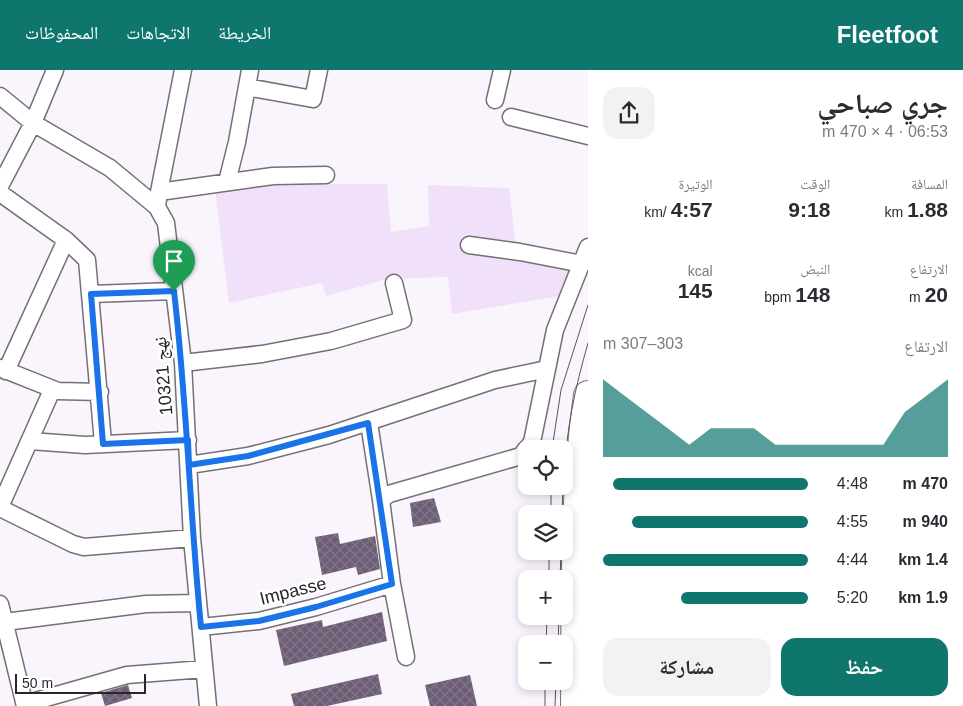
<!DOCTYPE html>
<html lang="ar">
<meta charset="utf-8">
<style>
body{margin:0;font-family:Arial,"Noto Naskh Arabic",sans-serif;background:#f2f2f3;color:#2b2b33;direction:rtl;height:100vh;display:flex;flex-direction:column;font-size:19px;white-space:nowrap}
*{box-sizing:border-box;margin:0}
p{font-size:16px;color:#7c7c81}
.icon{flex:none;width:28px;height:28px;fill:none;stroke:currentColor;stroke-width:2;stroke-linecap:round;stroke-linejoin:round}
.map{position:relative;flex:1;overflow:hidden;direction:ltr}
.drawer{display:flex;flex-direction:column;background:#fff;width:375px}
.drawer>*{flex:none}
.tools{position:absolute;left:518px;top:370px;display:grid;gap:10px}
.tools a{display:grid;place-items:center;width:55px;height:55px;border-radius:10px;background:#fff;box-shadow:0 2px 8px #0003;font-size:25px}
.scale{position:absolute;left:15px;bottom:12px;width:131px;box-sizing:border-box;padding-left:5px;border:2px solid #282629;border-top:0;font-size:14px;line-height:18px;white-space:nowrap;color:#282629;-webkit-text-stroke:4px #fff;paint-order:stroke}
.pin{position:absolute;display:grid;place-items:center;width:42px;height:42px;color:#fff;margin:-51px -21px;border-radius:50% 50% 50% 0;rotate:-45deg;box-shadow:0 0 5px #0007}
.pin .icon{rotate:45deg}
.round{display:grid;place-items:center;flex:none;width:52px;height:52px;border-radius:15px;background:#f2f2f3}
.head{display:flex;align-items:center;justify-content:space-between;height:85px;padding:0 15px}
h1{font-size:28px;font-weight:800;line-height:38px}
.stats{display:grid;grid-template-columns:repeat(3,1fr);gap:8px;height:85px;padding:5px 15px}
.stats div{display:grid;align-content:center}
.stats b{font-size:21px;font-weight:800}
.stats small{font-size:14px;font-weight:400}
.stats p{font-size:14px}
.chart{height:140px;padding:10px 15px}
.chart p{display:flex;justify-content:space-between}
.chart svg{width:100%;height:90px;margin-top:5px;fill:#0f766e;opacity:.7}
.button{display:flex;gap:10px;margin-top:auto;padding:10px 15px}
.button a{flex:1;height:58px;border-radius:15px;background:#0f766e;color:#fff;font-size:20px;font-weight:800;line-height:58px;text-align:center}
.button a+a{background:#f2f2f3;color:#2b2b33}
ul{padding:0 15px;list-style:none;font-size:16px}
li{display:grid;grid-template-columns:80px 60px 1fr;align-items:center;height:38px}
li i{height:12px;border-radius:6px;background:#0f766e}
header{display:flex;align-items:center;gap:30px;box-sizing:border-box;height:70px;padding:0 25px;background:#0f766e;color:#fff}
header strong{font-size:24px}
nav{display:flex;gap:28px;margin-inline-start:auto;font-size:18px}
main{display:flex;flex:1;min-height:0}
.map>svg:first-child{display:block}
</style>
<header>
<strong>Fleetfoot</strong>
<nav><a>الخريطة</a><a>الاتجاهات</a><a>المحفوظات</a></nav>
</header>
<main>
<section class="drawer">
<div class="head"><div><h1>جري صباحي</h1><p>06:53 · 4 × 470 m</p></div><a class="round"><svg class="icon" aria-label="share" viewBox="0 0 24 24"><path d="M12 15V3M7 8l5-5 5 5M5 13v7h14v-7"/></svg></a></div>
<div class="stats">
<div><p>المسافة</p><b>1.88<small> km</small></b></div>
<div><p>الوقت</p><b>9:18</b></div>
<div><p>الوتيرة</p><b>4:57<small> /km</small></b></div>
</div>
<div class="stats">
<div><p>الارتفاع</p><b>20<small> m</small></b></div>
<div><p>النبض</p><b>148<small> bpm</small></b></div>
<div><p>kcal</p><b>145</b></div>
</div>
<div class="chart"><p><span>الارتفاع</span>303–307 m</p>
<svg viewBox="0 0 160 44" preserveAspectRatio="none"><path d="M0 44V6L10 14L20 22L30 30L40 38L50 30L60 30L70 30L80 38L90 38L100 38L110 38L120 38L130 38L140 22L150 14L160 6V44z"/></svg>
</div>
<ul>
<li><b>470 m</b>4:48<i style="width:95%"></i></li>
<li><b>940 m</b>4:55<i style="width:86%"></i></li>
<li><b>1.4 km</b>4:44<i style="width:100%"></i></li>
<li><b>1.9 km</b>5:20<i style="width:62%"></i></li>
</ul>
<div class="button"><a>حفظ</a><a>مشاركة</a></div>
</section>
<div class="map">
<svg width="588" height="636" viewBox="0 0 588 636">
<defs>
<pattern id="building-cross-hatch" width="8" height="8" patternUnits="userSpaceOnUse" patternTransform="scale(1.25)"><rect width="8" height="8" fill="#6d5e75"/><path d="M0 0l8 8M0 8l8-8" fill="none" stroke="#817688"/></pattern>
</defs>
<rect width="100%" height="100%" fill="#faf5fc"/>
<!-- green -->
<path fill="#f1e0fa" d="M275,114H387L391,162L429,156L428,115L509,118L516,177L576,185L559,226L452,244L448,207L387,209L326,226L322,213L229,233L215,119Z"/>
<!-- building -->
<path fill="url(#building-cross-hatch)" d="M434,428L441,452L413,457L410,433Z
M338,463L340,474L375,466L380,499L358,505L356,497L322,505L315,467Z
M382,542L387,571L284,596L276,560L322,550L323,557Z
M378,604L382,624L327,636H294L291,624Z
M470,605L477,636H430L425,615Z
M128,615L132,628L105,636L101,623Z"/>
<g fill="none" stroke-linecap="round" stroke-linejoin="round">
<!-- minor casing -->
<g stroke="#747076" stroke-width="19">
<path id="minor" d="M247,17L313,29L319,0
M0,26L33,53L110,98L157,137L166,153L183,293L192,468L208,636
M495,30L502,0
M511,47L588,66
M227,112L237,72L250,0
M0,116L33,53L55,0
M159,122L183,0
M0,123L66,170L87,190L103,373
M157,137L159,122L273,106L326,105
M469,175L520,182L582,194
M91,224L174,221
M183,293L262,284L331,271L403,250L394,213
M0,298L58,321L100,322
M6,301L66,170
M369,353L381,430
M30,371L85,375L188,370
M527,379L532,372L555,260L588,177
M189,395L248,386L329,365L495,310L547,299
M0,437L52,320
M0,438L73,474L84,477L192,468
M0,534L25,636
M5,552L146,534L198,533
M201,557L259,551L316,537L392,514
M406,587L392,514L381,430L389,424L521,386L526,379
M25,634L127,605L204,599"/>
</g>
<!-- trunk casing -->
<g stroke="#747076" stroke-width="30">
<path id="trunk" d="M575,636C576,532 573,428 588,325"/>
</g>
<!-- minor -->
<use href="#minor" stroke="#fff" stroke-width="16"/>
<!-- trunk -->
<use href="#trunk" stroke="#fff" stroke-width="28"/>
<!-- tram -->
<path stroke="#5a575b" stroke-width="1" d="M552,379L561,320L588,235
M564,407C566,361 575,318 588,273
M551,444V416
M562,444L563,416
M549,509V481
M560,509L561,481
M546,574L547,546
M558,574L559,546
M545,636V611
M555,636L556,611"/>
</g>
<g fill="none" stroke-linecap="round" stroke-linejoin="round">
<!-- route casing -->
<g stroke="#fff" stroke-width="10">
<path id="route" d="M174,221C187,333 190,445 201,557L259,551L316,537L392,514L368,353L248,386L189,395L188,370L103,374L91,224L174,221"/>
</g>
<!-- route -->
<use href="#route" stroke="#1a73e8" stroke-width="6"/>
</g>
<g text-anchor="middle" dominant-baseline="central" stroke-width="5" stroke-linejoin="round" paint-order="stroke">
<!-- street labels -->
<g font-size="18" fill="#282629" stroke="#fff">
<text transform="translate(163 306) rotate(-95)">نهج 10321</text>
<text transform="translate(293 521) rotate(-14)">Impasse</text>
</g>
</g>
</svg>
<div class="tools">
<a><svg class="icon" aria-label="locate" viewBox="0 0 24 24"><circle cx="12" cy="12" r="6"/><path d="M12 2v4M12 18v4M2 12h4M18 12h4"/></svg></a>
<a><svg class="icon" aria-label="layers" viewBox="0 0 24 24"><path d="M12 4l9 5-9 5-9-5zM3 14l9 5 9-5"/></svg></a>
<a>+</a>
<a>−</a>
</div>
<div class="scale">50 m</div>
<div class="pin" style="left:174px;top:221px;background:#1e9e55"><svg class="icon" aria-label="arrive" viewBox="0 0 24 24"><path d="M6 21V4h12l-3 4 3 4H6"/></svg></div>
</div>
</main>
